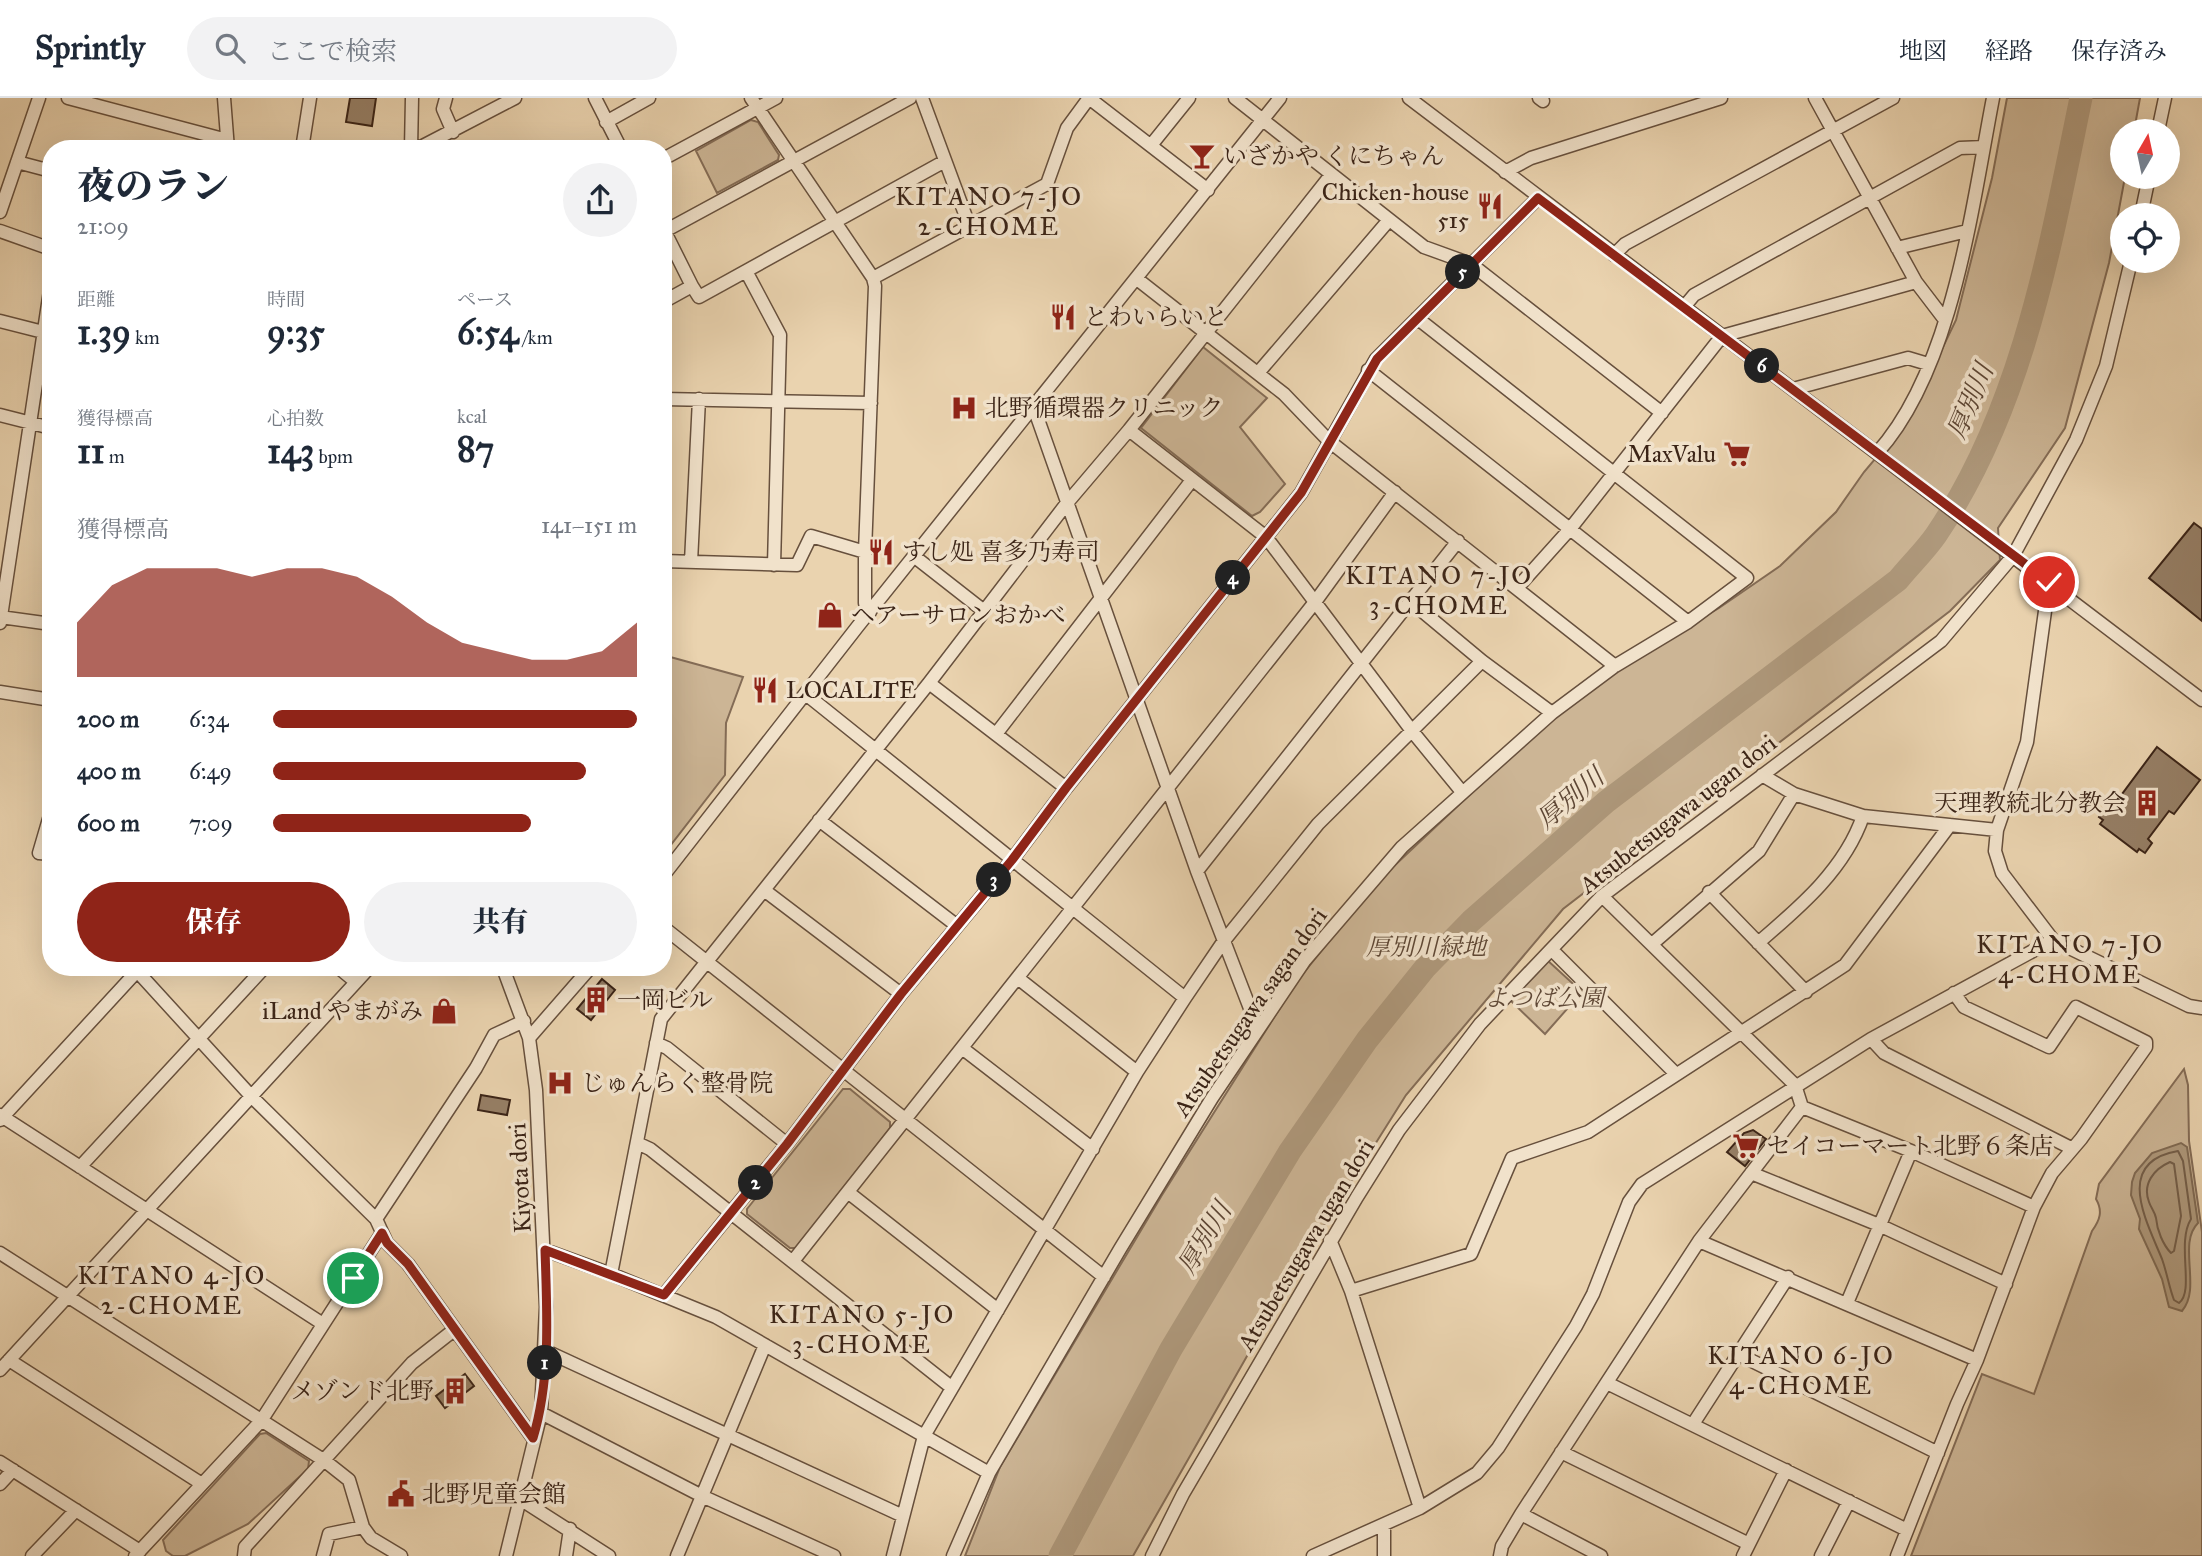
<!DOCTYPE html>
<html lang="ja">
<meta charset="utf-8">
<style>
body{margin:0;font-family:"IM FELL Great Primer","Noto Serif JP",serif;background:#f2f2f3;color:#1f2937;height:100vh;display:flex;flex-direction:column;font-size:26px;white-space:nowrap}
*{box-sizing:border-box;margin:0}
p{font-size:23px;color:#747a83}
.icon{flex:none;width:38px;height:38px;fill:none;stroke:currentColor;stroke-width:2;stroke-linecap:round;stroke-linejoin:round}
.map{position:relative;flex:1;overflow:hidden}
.side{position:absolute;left:42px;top:42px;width:630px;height:836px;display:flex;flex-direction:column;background:#fff;border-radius:28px;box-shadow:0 7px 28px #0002}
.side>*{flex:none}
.needle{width:46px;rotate:9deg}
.tools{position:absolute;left:2110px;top:21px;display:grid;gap:14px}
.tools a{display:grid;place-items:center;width:70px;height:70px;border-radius:50%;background:#fff;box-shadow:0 7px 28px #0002;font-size:35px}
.pin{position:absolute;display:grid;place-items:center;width:60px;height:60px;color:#fff;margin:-30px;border:4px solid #fff;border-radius:50%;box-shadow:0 2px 7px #0007}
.km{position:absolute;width:35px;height:35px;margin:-18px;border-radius:50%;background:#222;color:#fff;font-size:19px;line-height:35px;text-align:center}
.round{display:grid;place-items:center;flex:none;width:74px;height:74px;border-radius:37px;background:#f2f2f3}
.headline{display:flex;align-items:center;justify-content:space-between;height:119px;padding:0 35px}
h1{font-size:38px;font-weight:800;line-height:52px}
.metrics{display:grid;grid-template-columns:repeat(3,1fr);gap:10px;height:119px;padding:7px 35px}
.metrics div{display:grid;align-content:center}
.metrics b{font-size:35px;font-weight:800}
.metrics small{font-size:19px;font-weight:400}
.metrics p{font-size:19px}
.chart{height:196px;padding:14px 35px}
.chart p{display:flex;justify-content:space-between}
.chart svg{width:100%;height:126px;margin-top:7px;fill:#8f2418;opacity:.7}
.action{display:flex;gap:14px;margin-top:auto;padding:14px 35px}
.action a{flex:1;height:80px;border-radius:42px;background:#8f2418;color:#fff;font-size:28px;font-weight:800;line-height:80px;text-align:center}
.action a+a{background:#f2f2f3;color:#1f2937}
ul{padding:0 35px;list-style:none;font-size:23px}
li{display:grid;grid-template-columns:112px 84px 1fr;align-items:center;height:52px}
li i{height:18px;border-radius:9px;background:#8f2418}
header{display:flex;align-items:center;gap:42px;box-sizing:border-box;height:98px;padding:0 35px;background:#fff;border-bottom:2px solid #e0e1e3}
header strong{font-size:33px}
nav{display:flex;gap:38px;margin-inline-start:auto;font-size:24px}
.search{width:490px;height:63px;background:#f2f2f3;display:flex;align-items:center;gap:18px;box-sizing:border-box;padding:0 24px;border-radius:38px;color:#747a83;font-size:26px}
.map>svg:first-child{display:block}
</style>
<header>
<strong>Sprintly</strong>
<div class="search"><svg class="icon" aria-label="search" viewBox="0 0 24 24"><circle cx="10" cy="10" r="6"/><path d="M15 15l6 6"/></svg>ここで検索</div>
<nav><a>地図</a><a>経路</a><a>保存済み</a></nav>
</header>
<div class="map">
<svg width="2202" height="1458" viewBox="0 0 2202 1458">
<rect width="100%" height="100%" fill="#ead3af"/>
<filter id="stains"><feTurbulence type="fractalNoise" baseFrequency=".00286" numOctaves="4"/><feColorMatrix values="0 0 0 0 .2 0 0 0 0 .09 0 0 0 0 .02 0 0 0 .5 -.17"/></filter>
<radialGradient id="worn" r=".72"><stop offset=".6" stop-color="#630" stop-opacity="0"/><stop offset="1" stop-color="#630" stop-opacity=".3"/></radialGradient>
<!-- green -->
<path fill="#ccb595" stroke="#846c56" stroke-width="2" d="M2007,0H2140L2134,33H2123V79H2125L2109,165L2065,330L1998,430L2000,462L1950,513L1563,811L1406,997L1299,1167L1133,1458H965L1000,1369L1162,1097L1297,883L1376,785L1548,623L1629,564L1719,510L1780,468L1836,414L1864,374L1908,322L1956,222L1992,80Z
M751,22L758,24L779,57L778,62L717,95L696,53Z
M1203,249L1267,300L1240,329L1285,386L1260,414L1252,418L1141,330Z
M663,557L743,579L726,625L725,677L663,757Z
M1546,861L1582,894L1545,936L1509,901Z
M2184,971L2188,987L2189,1043L2202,1134V1458H1911L1982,1276L2034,1296L2092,1133C2100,1122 2103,1113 2096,1101L2099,1086Z
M843,991H850L890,1024V1030L796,1150H790L747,1116V1111Z
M266,1335L309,1363L308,1371L248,1426L185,1458H173L166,1453L163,1442L260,1336Z"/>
<!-- water -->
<path fill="#ae987b" stroke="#806a53" stroke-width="2" d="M2181,1045L2187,1049L2198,1125C2177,1146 2202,1190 2182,1213L2169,1209L2162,1181L2139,1131L2140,1121L2131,1097L2132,1084L2135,1075L2152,1055Z"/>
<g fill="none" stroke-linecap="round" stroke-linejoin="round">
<!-- shore -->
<path stroke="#745e49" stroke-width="2" d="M2178,1053L2183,1063L2191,1121C2176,1145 2195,1193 2179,1205L2174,1202C2169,1189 2167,1175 2162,1161C2147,1124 2113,1064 2178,1053Z
M2170,1064L2174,1066L2181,1118L2174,1153L2171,1155C2163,1147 2157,1132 2156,1120C2155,1114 2151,1110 2149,1104C2142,1086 2154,1071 2170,1064Z"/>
<!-- river -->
<path stroke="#ae987b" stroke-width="23" d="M1060,1458L1171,1251L1290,1053L1367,942L1425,870L1471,823L1606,704L1898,482C1910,467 1925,453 1936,437C2023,309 2050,149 2081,0"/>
</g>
<!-- building -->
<path fill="#967f66" stroke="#3b2417" stroke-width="2" d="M350,0H376L372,28L346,24Z
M2194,425L2202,431V523L2149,480Z
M2157,649L2200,682L2174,716L2169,713L2148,741L2152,745L2145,755L2139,751L2137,754L2100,726L2103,722L2099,719L2115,697L2119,700Z
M602,881L615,892L591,922L577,911Z
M481,997L510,1002L507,1017L478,1012Z
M1753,1032L1766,1041L1745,1068L1727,1054L1744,1035Z
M465,1276L474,1288L445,1310L436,1298Z"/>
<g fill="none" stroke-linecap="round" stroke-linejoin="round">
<!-- minor casing -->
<g stroke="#67503d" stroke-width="15">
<path id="minor" d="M68,0L227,42
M224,0L228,51
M446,0L443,11L453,34
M595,0L621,51
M751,0L873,180L875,188L865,454V505L870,514
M922,0L969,127
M1089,0L1208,92
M1235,0L1424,149L1471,166L1662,315
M1409,0L2202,602
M1539,0L1543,3
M1815,0L1916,184L1945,222
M606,24L649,0
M2158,33L2165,0
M1152,46L1189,0
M302,51L310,0
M411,51L412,0
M417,51L515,0
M663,61L776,0
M17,64L51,73
M1505,74L1531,60L1721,0
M0,114L39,0
M2141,117L2149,79
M663,130L692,188
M0,133L51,151
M663,134L910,0
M1897,150L1967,133
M1614,157L1625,146L1893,0
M746,173L780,237L774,467
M873,180L1047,86L1067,30L1089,0
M1137,181L1284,296L1329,343L1615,568
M663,204L692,188L699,199L945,63
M1684,209L1694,197L1960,50L1984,49
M0,223L51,236
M1368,272L1688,524
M1258,275L1389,122
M1793,291L1908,260L1928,266
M663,301L871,305
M1034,310L1197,773L1258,931
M0,317L51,330
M1129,332L1266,439L1412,633L1462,694
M1877,355C1953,271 1972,108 1993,0
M915,459L984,513
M663,463L797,467L811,438L865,454
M691,464L699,301
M2049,484L2027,644L1997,732L1995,753L2002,775L2053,842L2189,908L2202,910
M1517,490L1570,431L1722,238L1916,184
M1410,503L1482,563L1552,615
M0,519L51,526
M0,525L51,186
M929,585L1066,690
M0,594L51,602
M807,597L1185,900
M996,636L1192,382
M1762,677L1794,696L1863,718L1997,732
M51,714L39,755L51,756
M819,722L956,827
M1197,773L1458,443
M663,778L858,528L1280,0
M764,792L901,896
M1709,794L1806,894
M663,829L1104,1179
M1758,845C1800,809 1845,771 1863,718
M1652,846L1759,753L1794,696
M1552,852L1676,976
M339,870L356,884
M503,870L529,940L536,992L546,1209L541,1315L506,1458
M137,873L251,998L376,1121L387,1145L408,1166L533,1340
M1019,881L1137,974
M529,940L590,870
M1871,941L1884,955L2071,1050
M656,945L667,950L787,1046
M962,950L1093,1051
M1802,1009L1911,1053L2034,1109
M0,1017L323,1226
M0,1022L140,870
M637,1045L650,1051L951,1289
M80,1069L264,870
M1751,1075L1879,1127L2006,1186
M849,1095L998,1212
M376,1121L476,970L494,937L524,923
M1330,1142L1351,1193L1420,1410
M1699,1143L1977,1262
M545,1152L611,1176L716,1219L989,1375
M0,1155L325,1363L349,1382L363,1429L371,1440L401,1458
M793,1163L1315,504L1395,394
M611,1176L661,921L929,585L1067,405L1129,332L1331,77
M1351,1193L1471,1156L1512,1060L1588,1034L1845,867L1950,727
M664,1197L787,1046L901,896L1012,762L1066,690L1301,395L1376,261L1538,100
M1847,1205L1911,1053
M546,1253L903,1418
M1738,1256L1938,1355
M9,1262L202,1386
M0,1272L369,870
M1607,1285L1907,1432
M541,1315L704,1399L834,1458
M1693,1326L1788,1179
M1561,1354L1749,1446
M0,1364L140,1453
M0,1386L13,1372
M520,1401L609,1458
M1521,1416L1601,1458
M32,1458L76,1412
M135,1458L261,1323L382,1135
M244,1458L245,1449L412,1265L454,1232
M323,1458L329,1436L363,1429
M566,1458L570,1431
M677,1458L765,1247
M893,1458L924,1338L1137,974L1185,900L1223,844L1318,726L1482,563
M953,1458L989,1375L1120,1151L1212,1000L1305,862L1402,749L1552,615L1615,568L1688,524L1747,480L1417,220
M1152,1458L1183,1396L1357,1099L1399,1032L1480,926L1602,798L1941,543L2013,458L2076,342L2106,268L2131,163
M1313,1458L1420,1410L1477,1375L1498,1350L1576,1228L1593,1196L1629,1104L1642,1086L1871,941L2053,842
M1384,1458V1427
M1500,1458L1502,1448L1521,1416L1699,1143L1802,1009L1795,987L1602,798
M1743,1458L1786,1372
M1821,1458L1849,1403
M1897,1458L1957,1306L1977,1262L2034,1109L2052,1075L2081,1041L2146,949V944L2076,909L2049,949L1964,909L1954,895"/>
</g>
<!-- minor -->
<use href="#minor" stroke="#f1e2cb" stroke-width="12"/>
</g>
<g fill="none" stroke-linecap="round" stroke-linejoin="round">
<!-- route casing -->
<g stroke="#fff" stroke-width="14">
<path id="route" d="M353,1180L382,1135L387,1145L408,1166L533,1340C551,1280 547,1214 545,1152L664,1197L787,1046L901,896L1012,762L1066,690L1301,395L1377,261L1538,100L2049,484"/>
</g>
<!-- route -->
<use href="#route" stroke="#8f2418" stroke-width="9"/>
</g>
<!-- icons -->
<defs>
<g id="bar-bare" transform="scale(2.1)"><path d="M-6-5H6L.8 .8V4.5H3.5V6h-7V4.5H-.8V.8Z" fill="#8f2418" stroke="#f1e2cb" stroke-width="2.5" paint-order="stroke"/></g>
<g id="restaurant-bare" transform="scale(2.1)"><path d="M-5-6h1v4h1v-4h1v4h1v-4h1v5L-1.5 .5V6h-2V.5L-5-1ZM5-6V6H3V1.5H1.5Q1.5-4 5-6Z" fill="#8f2418" stroke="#f1e2cb" stroke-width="2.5" paint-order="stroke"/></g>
<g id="hospital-bare" transform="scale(2.1)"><path d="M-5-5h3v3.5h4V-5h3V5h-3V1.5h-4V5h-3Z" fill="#8f2418" stroke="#f1e2cb" stroke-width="2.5" paint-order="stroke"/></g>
<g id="supermarket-bare" transform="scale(2.1)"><path d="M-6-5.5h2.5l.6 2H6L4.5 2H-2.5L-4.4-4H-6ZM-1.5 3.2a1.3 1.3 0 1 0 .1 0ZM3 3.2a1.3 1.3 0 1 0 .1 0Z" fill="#8f2418" stroke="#f1e2cb" stroke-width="2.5" paint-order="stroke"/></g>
<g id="shop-bare" transform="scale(2.1)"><path d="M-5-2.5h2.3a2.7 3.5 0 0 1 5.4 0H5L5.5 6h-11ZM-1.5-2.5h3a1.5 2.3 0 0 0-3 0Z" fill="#8f2418" stroke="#f1e2cb" stroke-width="2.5" paint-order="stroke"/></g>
<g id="building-bare" transform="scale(2.1)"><path d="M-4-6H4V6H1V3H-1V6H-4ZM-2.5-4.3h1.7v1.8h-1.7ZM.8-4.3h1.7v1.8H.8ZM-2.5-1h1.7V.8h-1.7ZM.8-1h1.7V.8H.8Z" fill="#8f2418" stroke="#f1e2cb" stroke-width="2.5" paint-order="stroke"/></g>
<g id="civic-bare" transform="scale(2.1)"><path d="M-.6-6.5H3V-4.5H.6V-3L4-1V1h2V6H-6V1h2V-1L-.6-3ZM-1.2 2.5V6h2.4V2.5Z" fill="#8f2418" stroke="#f1e2cb" stroke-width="2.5" paint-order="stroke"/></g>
</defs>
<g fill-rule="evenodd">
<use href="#bar-bare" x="1202" y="58"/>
<use href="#restaurant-bare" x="1490" y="108"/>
<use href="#restaurant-bare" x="1063" y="219"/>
<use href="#hospital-bare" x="964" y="310"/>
<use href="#supermarket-bare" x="1737" y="356"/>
<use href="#restaurant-bare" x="881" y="454"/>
<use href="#shop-bare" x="830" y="517"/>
<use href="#restaurant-bare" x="765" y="592"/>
<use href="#building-bare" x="2147" y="705"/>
<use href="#building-bare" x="596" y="902"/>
<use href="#shop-bare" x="444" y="913"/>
<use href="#hospital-bare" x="560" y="985"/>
<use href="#supermarket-bare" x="1746" y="1048"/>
<use href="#building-bare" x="455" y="1293"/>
<use href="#civic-bare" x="401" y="1396"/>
</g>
<g text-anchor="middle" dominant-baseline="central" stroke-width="7" stroke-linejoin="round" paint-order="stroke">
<!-- poi labels -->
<g font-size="24" fill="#3b2417" stroke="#f1e2cb" text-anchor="start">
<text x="1223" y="58">いざかや くにちゃん</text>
<text x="1469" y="94" text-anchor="end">Chicken-house<tspan x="1469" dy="28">515</tspan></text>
<text x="1084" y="219">とわいらいと</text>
<text x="985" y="310">北野循環器クリニック</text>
<text x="1716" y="356" text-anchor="end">MaxValu</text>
<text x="902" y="454">すし処 喜多乃寿司</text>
<text x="851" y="517">ヘアーサロンおかべ</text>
<text x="786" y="592">LOCALITE</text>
<text x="2126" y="705" text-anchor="end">天理教統北分教会</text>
<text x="617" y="902">一岡ビル</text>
<text x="423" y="913" text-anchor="end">iLand やまがみ</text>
<text x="581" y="985">じゅんらく整骨院</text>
<text x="1767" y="1048">セイコーマート北野６条店</text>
<text x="434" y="1293" text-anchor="end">メゾンド北野</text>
<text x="422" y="1396">北野児童会館</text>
</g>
<!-- street labels -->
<g font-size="24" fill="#3b2417" stroke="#f1e2cb">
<text transform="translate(1678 716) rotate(-38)">Atsubetsugawa ugan dori</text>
<text transform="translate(1250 914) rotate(-55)">Atsubetsugawa sagan dori</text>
<text transform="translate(520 1080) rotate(-93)">Kiyota dori</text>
<text transform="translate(1306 1147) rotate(-59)">Atsubetsugawa ugan dori</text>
</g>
<!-- park labels -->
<g font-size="24" font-style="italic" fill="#5f4836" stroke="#f1e2cb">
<text x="1426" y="849">厚別川緑地</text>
<text x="1544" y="900">よつば公園</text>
</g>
<!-- neighbourhood labels -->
<g font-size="26" letter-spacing="2" fill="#3b2417" stroke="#f1e2cb">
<text x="989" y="98">KITANO 7-JO<tspan x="989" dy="30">2-CHOME</tspan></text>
<text x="1439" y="477">KITANO 7-JO<tspan x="1439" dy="30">3-CHOME</tspan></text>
<text x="2070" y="846">KITANO 7-JO<tspan x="2070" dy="30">4-CHOME</tspan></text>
<text x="172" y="1177">KITANO 4-JO<tspan x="172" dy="30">2-CHOME</tspan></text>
<text x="862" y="1216">KITANO 5-JO<tspan x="862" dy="30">3-CHOME</tspan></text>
<text x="1801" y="1257">KITANO 6-JO<tspan x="1801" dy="30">4-CHOME</tspan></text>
</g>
<!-- water labels -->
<g font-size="26" font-style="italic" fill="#5e4735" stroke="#f1e2cb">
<text transform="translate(1970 303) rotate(-67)">厚別川</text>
<text transform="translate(1570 700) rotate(-40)">厚別川</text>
<text transform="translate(1204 1140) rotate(-59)">厚別川</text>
</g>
</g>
<rect width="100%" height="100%" filter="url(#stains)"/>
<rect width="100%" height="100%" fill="url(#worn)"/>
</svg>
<div class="tools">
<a><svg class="needle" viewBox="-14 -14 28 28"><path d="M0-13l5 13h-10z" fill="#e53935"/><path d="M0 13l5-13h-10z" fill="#747a83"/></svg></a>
<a><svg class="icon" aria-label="locate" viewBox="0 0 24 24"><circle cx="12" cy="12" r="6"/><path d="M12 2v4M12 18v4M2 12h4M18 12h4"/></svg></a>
</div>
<div class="pin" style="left:353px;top:1180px;background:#1e9e55"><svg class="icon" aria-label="arrive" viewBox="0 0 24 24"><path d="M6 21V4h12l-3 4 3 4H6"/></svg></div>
<div class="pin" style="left:2049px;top:484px;background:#d93025"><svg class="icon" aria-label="check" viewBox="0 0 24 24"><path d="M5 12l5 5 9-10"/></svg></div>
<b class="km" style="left:545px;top:1265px">1</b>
<b class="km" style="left:756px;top:1085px">2</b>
<b class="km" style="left:994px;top:782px">3</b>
<b class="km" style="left:1233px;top:480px">4</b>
<b class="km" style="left:1463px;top:174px">5</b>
<b class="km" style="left:1762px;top:268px">6</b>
<section class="side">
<div class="headline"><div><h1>夜のラン</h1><p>21:09</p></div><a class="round"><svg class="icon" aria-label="share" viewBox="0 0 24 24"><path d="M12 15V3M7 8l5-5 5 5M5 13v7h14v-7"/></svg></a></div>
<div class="metrics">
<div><p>距離</p><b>1.39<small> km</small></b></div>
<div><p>時間</p><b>9:35</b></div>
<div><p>ペース</p><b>6:54<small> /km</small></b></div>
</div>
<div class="metrics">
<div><p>獲得標高</p><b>11<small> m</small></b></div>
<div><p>心拍数</p><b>143<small> bpm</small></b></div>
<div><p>kcal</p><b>87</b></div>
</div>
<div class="chart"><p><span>獲得標高</span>141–151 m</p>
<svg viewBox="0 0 160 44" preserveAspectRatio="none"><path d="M0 44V25L10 12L20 6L30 6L40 6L50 9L60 6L70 6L80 9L90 16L100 25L110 32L120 35L130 38L140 38L150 35L160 25V44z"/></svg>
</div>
<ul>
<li><b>200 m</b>6:34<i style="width:100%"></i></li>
<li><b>400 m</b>6:49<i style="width:86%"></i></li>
<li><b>600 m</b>7:09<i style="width:71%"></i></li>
</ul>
<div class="action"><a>保存</a><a>共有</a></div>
</section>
</div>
